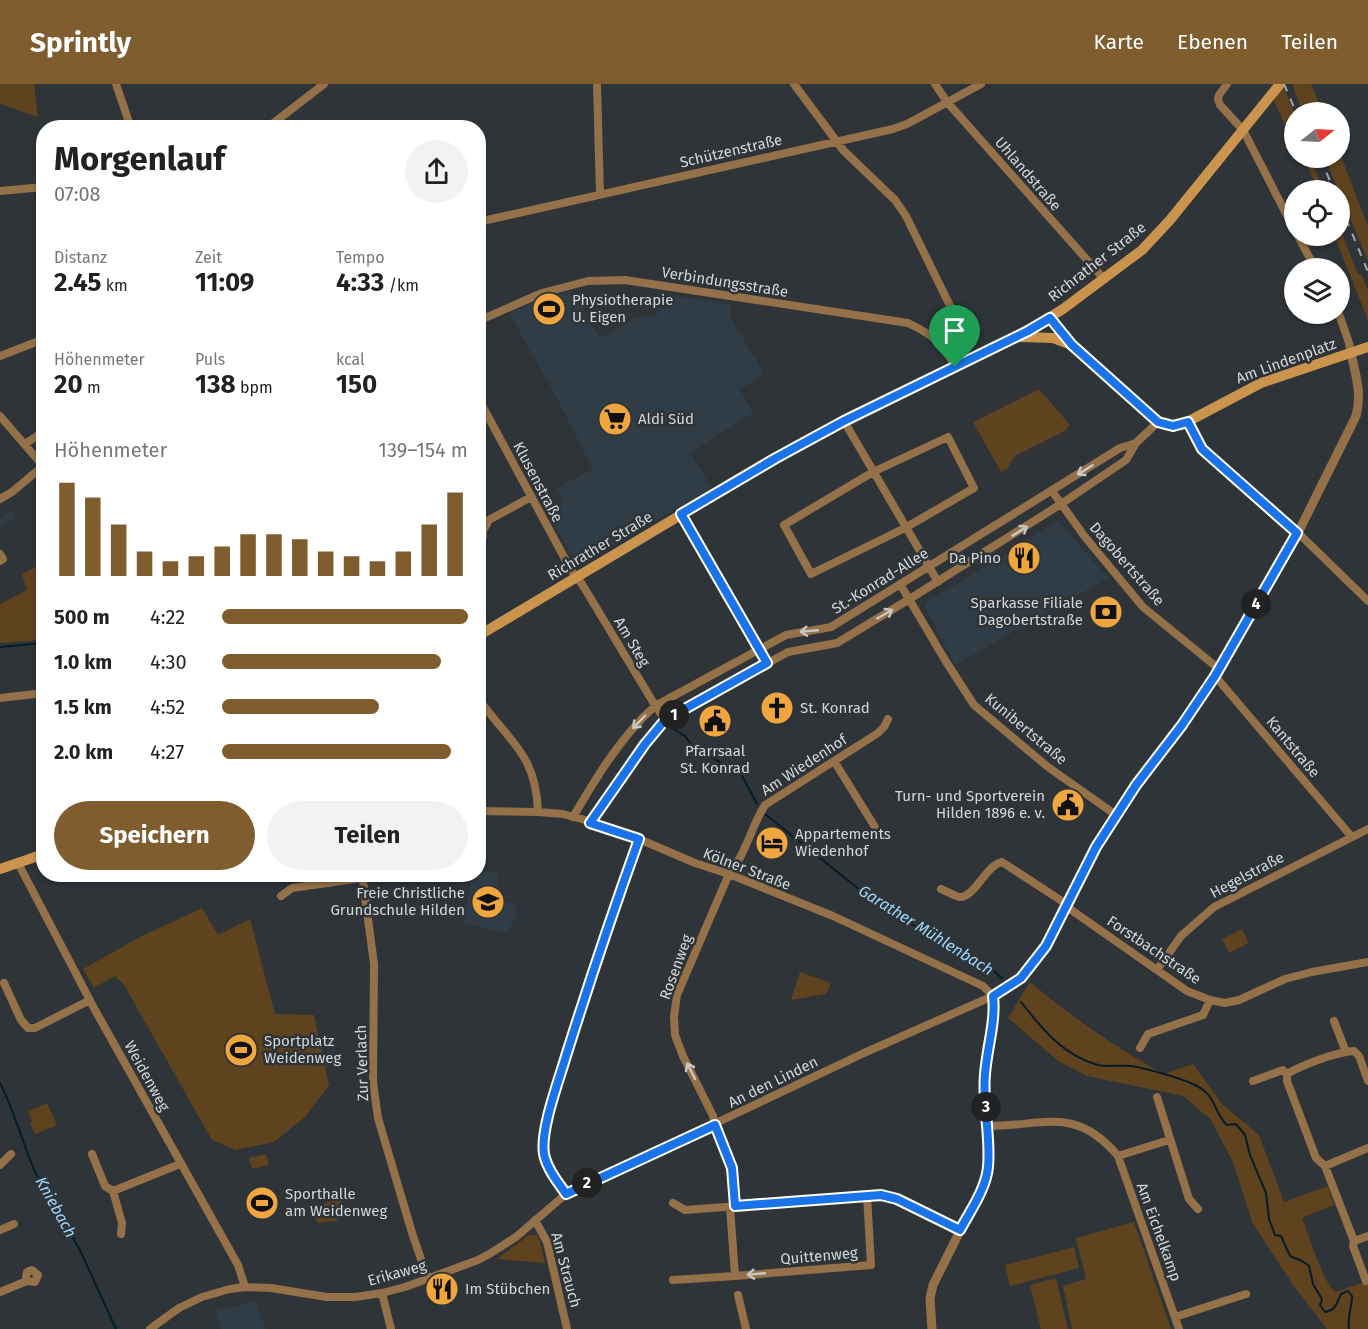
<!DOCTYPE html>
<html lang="de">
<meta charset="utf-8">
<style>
body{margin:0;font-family:"Fira Sans",sans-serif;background:#f2f2f2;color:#222;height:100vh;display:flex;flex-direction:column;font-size:22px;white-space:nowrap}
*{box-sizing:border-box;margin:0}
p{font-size:20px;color:#767676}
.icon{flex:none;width:33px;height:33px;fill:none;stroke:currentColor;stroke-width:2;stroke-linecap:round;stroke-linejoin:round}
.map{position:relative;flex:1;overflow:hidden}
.side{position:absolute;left:36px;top:36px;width:450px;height:762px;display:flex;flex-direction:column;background:#fff;border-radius:24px;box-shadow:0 2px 4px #0004}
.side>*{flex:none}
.needle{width:39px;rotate:72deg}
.tools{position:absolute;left:1284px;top:18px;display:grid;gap:12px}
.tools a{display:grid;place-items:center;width:66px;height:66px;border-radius:50%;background:#fff;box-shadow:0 2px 4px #0004;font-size:30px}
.pin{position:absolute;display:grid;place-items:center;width:51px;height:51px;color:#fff;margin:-62px -26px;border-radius:50% 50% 50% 0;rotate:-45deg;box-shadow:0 0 6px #0007}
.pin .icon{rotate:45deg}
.km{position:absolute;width:30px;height:30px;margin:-15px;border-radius:50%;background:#222;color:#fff;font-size:16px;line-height:30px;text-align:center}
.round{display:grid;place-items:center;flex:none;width:63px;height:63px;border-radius:32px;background:#f2f2f2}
.head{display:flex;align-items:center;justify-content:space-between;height:102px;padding:0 18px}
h1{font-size:33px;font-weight:700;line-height:45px}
.metrics{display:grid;grid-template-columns:repeat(3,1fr);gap:9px;height:102px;padding:6px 18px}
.metrics div{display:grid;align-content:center}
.metrics b{font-size:26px;font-weight:700}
.metrics small{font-size:16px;font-weight:400}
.metrics p{font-size:16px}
.chart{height:168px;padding:12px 18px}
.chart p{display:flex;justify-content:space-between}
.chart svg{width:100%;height:108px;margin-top:6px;stroke:#7f5d2f;stroke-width:6}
.primary-button{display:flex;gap:12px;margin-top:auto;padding:12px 18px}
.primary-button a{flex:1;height:69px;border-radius:36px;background:#7f5d2f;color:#fff;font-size:24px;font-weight:700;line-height:69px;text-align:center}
.primary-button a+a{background:#f2f2f2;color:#222}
ul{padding:0 18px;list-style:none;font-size:20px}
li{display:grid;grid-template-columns:96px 72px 1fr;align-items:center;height:45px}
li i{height:15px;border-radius:8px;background:#7f5d2f}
header{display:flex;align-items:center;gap:36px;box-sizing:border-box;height:84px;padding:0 30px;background:#7f5d2f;color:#fff}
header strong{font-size:28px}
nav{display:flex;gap:33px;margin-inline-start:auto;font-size:21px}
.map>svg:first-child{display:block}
</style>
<header>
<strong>Sprintly</strong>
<nav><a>Karte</a><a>Ebenen</a><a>Teilen</a></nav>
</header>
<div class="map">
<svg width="1368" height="1245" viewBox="0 0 1368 1245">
<rect width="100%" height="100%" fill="#2e3438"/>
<!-- built -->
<path fill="#313d46" d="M571,207L600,254L636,233L657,232L662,210L731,220V234L764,290L740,306L753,329L690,368L712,404L577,482L547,426L564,417L557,404L593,385L558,316L509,229L546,214Z
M12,427L16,434L0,443V434Z
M1059,437L1108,494L955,581L924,520Z
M479,786L499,790L496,809L506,811L505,818L515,820L517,832L506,849L463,840L473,791L478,790Z
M256,1217L265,1245H221L215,1226Z"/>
<!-- green -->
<path fill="#5f421e" d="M0,0H34L38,33L0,20Z
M1292,0H1311L1323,28H1306L1304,23L1301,24Z
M1283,2L1294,28L1291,29L1294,37V62L1273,14Z
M1340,70L1368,142V177L1325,74H1340Z
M1304,74H1310L1324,106H1318Z
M1340,145L1358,190H1361L1368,206V236L1336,156V152H1340Z
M1039,305L1070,341L1065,347L1015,372L1007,385L1001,388L973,338Z
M43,479V556L0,559V520L27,506L22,490Z
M202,824L218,851L250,835L275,930L314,931L329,1001L305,1033L274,1058L236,1066L212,1056L124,901L115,892L94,904L83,885L140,853Z
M1242,845L1249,859L1229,869L1222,855Z
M800,888L831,899L826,910L791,916Z
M1030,898C1072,933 1116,964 1164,990L1193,980L1222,1020L1259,1051L1284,1118L1328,1102L1334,1121L1302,1134C1310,1153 1321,1194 1335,1208L1368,1197V1245H1327L1293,1201L1252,1138L1233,1078L1211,1036L1183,1012L1087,992L1058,977L1008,934Z
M47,1019L57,1041L35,1050L30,1039L32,1037L28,1027Z
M266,1070L269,1081L252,1085L249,1074Z
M334,1107L343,1108L342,1131L336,1137L318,1139L314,1132L317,1124L326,1119Z
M1134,1138L1171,1245H1072L1063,1202L1086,1195L1076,1154Z
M529,1151H537L539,1154L545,1179L497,1175Z
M1074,1163L1079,1184L1010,1202L1005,1181Z
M1056,1194L1068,1245H1041L1030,1201Z"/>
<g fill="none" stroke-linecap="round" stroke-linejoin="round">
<!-- stream -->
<path stroke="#051c2a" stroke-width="2" d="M0,563L44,559
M672,644L685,652L693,663L741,690L757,720
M765,730L865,810L933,854L984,879L1002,894
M1021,918C1042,945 1064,972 1098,981C1109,983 1120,981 1131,982C1145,984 1180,994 1193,1000C1218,1011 1212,1027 1227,1041L1236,1040L1245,1051L1250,1071L1266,1109L1269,1135L1275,1151L1281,1152L1290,1172L1302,1177L1309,1182L1313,1200L1322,1215L1320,1221L1325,1228C1336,1226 1337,1219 1341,1210L1348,1207L1352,1212C1352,1223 1347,1234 1349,1245
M0,999C19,1036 26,1078 49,1114C52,1119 58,1122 61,1127C69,1139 70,1153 79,1164L116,1245"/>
<!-- minor -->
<path stroke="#947148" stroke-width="8" d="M116,0L131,44
M597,0L600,111
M794,0L843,66L895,116L906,132L954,230L953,238L940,259
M935,0L947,18L1104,195
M1227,0L1219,11L1218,15L1220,21L1243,46L1294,145
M267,44L324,0
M0,107L44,103
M478,138L893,45L907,40L981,0
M1298,152L1315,184
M1339,230L1349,259L1351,269
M478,237L542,209L588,197L625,196L908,239C933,251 942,258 955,283
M0,272L44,255
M478,314L571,486L582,500L653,618L665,636
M0,332L44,383
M844,337L938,498
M1187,338L1202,365L1287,438L1368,517
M948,353L974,404L905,444L811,490L784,441L873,388Z
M25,360L44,347
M1052,407L1085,453L1143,523L1219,585
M0,415L12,408L43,382
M681,430L767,579
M478,442L531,413
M478,455L483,453V446L487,440
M0,470L3,475L0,477
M900,500L945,576L974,621L1048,683L1116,731
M1215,592L1351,752
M0,614L44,609
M478,614C509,658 536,669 538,728
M834,677L875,743
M573,733C596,694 621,652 655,622L786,551L831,543L1120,364L1136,359
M590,739L645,660L665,636L788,568L837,559L908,516L1061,420L1126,376L1136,359L1158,338
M18,779L95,926L238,1181L245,1203
M362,790L374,880L373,998L378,1034L413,1152L428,1195
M941,805C946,807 953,811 959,813C974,815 986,781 1002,778L1068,821
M281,812L292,804L362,794
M1067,823L1187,907L1210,916L1225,919L1239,916L1285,895L1312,888L1368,878
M1157,886L1181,852L1214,823L1368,745
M4,899L21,936L28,944H35L90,916
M1334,937L1346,968
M1140,964L1148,950L1203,931L1210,916
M1253,997L1283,986L1287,990
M1368,997L1359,972L1354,967C1336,968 1302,981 1287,990V997L1316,1074L1325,1082L1354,1157L1368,1152
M1157,1013L1189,1115L1198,1125
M988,1042C1044,1042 1075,1021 1118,1072L1179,1245
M92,1070L105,1102L113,1107
M1118,1072L1169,1056
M0,1081L11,1070
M1325,1082L1368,1064
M566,1110C558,1098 547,1085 544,1070C540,1047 559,996 566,972C589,899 613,827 639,755
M673,1119L685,1126L881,1111L897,1115L960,1146
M735,1122L731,1079L718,1052L713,1032L683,972L675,951L674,933L677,911L729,790C746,770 751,743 765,721L878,649L884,643L888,635
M730,1123L735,1192L871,1181L867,1112
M535,1136L547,1158L567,1245
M0,1146L14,1140
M121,1150L122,1139L113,1107L180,1080
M1354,1157L1353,1162L1366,1197
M673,1196L735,1192
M0,1208L27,1197L35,1198L38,1191L32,1186L27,1188L26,1193L27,1197
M382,1209L391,1245
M738,1211L746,1245
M1175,1233L1246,1210
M150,1245L179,1224L202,1213L230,1205L245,1203L271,1204L327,1213H355L382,1209L405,1203L478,1176L491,1169L516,1153L566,1110L864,969L993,912L983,902L833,832L729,790L695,779L639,755L582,735L563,730L538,728L478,727"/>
<!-- tertiary -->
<path stroke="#947148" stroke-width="9" d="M932,1245L930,1214L933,1201L982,1103L988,1084V1042L984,993L987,962L994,930L993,912L1021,894L1046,862L1097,763L1116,731L1136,701L1182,641L1223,578L1292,461L1356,332C1362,309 1356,293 1351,269"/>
<!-- secondary -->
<path stroke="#ca934e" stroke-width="10" d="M1050,234L1072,261L1158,338C1168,344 1177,342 1187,338L1261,299L1368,263
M1022,253L1053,254L1072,261
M478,552L776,374L884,317L1028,247L1063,225L1142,166L1170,136L1280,0
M0,785L44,770"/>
<!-- rail -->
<path stroke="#a1a6a9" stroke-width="2" stroke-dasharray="8 8" stroke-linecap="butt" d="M1284,0L1296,28
M1320,74L1334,106
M1340,120L1368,188"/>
</g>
<!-- one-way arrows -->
<defs><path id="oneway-shaft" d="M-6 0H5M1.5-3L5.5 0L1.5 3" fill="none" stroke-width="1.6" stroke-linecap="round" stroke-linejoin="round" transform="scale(1.5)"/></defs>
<g stroke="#cac8c4">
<use href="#oneway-shaft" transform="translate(1085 386) rotate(148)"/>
<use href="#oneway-shaft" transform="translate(1020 447) rotate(-32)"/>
<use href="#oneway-shaft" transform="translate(885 530) rotate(-30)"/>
<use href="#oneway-shaft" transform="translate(809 547) rotate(175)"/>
<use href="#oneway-shaft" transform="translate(639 638) rotate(134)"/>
<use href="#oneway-shaft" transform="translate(691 987) rotate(-117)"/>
<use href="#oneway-shaft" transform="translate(756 1190) rotate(175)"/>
</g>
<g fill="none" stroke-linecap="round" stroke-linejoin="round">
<!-- route casing -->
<g stroke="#fff" stroke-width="12">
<path id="route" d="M1050,234L1072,261L1158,338L1173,342L1188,338L1202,365L1297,449L1215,592L1182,641L1136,701L1096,763L1046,862L1021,894L993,912C996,937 987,964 985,990C982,1020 991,1052 988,1083C986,1105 970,1127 960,1146L897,1115L881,1111L735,1122L732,1084L715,1041L566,1110C558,1098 547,1085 544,1070C540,1046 559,996 566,972C589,899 613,827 639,755L590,739L645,660L665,636L767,579L681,430L776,374L844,337L1028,247Z"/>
</g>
<!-- route -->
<use href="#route" stroke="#1a73e8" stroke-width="8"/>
</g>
<!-- icons -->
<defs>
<g id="stadium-disc" transform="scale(1.725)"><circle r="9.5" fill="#f0a63f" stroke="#2e3438"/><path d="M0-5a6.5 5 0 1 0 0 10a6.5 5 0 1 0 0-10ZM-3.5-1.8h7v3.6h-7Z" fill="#111"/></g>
<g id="supermarket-disc" transform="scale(1.725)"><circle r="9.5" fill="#f0a63f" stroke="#2e3438"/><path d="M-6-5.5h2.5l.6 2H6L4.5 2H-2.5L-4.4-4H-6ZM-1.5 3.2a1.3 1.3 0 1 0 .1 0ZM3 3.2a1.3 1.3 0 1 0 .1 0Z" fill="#111"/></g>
<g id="restaurant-disc" transform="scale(1.725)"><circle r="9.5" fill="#f0a63f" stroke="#2e3438"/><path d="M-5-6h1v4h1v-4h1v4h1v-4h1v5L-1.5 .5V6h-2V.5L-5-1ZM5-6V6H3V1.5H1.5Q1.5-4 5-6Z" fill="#111"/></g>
<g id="bank-disc" transform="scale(1.725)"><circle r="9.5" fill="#f0a63f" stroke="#2e3438"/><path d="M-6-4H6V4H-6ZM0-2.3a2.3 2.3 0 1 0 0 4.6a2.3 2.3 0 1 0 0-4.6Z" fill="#111"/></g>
<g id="church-disc" transform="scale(1.725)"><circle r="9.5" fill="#f0a63f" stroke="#2e3438"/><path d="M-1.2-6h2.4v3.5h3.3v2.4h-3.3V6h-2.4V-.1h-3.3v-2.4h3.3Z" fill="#111"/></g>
<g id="civic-disc" transform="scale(1.725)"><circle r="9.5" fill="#f0a63f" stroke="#2e3438"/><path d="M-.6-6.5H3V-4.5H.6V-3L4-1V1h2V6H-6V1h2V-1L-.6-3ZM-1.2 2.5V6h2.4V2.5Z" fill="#111"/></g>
<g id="hotel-disc" transform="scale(1.725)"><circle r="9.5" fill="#f0a63f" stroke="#2e3438"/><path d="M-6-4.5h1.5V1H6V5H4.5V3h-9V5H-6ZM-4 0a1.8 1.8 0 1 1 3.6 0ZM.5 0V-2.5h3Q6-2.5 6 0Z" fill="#111"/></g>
<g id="school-disc" transform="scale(1.725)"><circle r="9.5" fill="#f0a63f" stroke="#2e3438"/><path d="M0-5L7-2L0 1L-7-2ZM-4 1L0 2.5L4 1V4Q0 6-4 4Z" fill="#111"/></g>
</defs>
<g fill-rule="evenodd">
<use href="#stadium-disc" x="549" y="225"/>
<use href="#supermarket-disc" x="615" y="335"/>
<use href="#restaurant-disc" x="1024" y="474"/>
<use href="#bank-disc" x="1106" y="528"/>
<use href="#church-disc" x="777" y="624"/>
<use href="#civic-disc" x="715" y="637"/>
<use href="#civic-disc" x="1068" y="721"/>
<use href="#hotel-disc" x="772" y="759"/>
<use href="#school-disc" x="488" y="818"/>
<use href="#stadium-disc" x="241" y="966"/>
<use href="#stadium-disc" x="262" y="1119"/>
<use href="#restaurant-disc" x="442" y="1205"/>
</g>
<g text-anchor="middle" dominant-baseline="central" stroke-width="5" stroke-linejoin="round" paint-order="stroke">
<!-- street labels -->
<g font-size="15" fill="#d3d7da" stroke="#2e3438">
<text transform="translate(731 67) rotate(-13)">Schützenstraße</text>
<text transform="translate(1028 90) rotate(49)">Uhlandstraße</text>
<text transform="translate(1097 178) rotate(-38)">Richrather Straße</text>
<text transform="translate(725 198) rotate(9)">Verbindungsstraße</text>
<text transform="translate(1286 277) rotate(-20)">Am Lindenplatz</text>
<text transform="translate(538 398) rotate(62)">Klusenstraße</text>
<text transform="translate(600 462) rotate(-31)">Richrather Straße</text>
<text transform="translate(1127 480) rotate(49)">Dagobertstraße</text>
<text transform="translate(880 497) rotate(-32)">St.-Konrad-Allee</text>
<text transform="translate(632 558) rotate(59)">Am Steg</text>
<text transform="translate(1026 645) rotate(40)">Kunibertstraße</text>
<text transform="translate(1293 663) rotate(50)">Kantstraße</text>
<text transform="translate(804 681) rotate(-33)">Am Wiedenhof</text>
<text transform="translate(747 785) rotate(21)">Kölner Straße</text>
<text transform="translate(1247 791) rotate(-28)">Hegelstraße</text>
<text transform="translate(1154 866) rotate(34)">Forstbachstraße</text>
<text transform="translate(676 883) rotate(-70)">Rosenweg</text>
<text transform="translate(362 979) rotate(-92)">Zur Verlach</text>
<text transform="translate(147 992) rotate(61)">Weidenweg</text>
<text transform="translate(773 998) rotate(-26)">An den Linden</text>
<text transform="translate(1159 1148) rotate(70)">Am Eichelkamp</text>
<text transform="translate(819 1172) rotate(-5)">Quittenweg</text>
<text transform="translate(566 1186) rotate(75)">Am Strauch</text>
<text transform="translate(397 1189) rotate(-16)">Erikaweg</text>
</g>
<!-- poi labels -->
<g font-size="15" fill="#d3d7da" stroke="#2e3438" text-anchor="start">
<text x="572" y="216">Physiotherapie<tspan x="572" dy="17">U. Eigen</tspan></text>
<text x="638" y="335">Aldi Süd</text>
<text x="1001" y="474" text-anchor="end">Da Pino</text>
<text x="1083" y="519" text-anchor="end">Sparkasse Filiale<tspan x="1083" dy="17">Dagobertstraße</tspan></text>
<text x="800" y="624">St. Konrad</text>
<text x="715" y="667" text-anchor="middle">Pfarrsaal<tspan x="715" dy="17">St. Konrad</tspan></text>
<text x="1045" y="712" text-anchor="end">Turn- und Sportverein<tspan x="1045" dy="17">Hilden 1896 e. v.</tspan></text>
<text x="795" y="750">Appartements<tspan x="795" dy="17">Wiedenhof</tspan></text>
<text x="465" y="809" text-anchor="end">Freie Christliche<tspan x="465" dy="17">Grundschule Hilden</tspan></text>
<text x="264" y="957">Sportplatz<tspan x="264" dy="17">Weidenweg</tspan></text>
<text x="285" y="1110">Sporthalle<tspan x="285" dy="17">am Weidenweg</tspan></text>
<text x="465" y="1205">Im Stübchen</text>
</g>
<!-- water labels -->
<g font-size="16" font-style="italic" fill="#9dd6fb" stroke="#2e3438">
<text transform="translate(926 846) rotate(32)">Garather Mühlenbach</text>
<text transform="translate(56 1123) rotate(61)">Kniebach</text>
</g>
</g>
</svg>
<div class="tools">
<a><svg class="needle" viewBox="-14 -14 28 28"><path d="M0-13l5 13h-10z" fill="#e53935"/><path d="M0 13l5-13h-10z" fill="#767676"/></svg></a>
<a><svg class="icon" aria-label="locate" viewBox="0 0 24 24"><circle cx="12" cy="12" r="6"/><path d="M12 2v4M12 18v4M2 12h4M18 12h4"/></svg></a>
<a><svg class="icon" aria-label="layers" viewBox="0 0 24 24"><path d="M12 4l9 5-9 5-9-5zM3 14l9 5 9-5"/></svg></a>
</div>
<div class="pin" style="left:955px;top:283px;background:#1e9e55"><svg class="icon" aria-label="arrive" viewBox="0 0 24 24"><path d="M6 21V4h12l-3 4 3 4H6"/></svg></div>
<b class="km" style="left:674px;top:631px">1</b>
<b class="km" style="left:587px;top:1099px">2</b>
<b class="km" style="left:986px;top:1023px">3</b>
<b class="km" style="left:1256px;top:520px">4</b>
<section class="side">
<div class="head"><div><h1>Morgenlauf</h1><p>07:08</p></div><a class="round"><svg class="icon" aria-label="share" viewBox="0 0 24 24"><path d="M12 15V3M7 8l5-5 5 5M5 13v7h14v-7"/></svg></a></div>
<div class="metrics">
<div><p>Distanz</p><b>2.45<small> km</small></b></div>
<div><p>Zeit</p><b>11:09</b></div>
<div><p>Tempo</p><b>4:33<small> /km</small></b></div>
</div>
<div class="metrics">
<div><p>Höhenmeter</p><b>20<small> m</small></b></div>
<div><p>Puls</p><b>138<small> bpm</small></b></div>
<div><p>kcal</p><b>150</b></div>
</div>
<div class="chart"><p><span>Höhenmeter</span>139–154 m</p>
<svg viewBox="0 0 160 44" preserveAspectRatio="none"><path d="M5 44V6M15 44V12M25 44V23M35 44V34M45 44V38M55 44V36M65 44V32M75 44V27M85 44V27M95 44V29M105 44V34M115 44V36M125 44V38M135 44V34M145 44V23M155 44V10"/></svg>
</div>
<ul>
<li><b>500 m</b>4:22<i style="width:100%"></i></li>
<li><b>1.0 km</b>4:30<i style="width:89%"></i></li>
<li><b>1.5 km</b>4:52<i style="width:64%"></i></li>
<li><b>2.0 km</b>4:27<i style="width:93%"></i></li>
</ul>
<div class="primary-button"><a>Speichern</a><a>Teilen</a></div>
</section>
</div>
